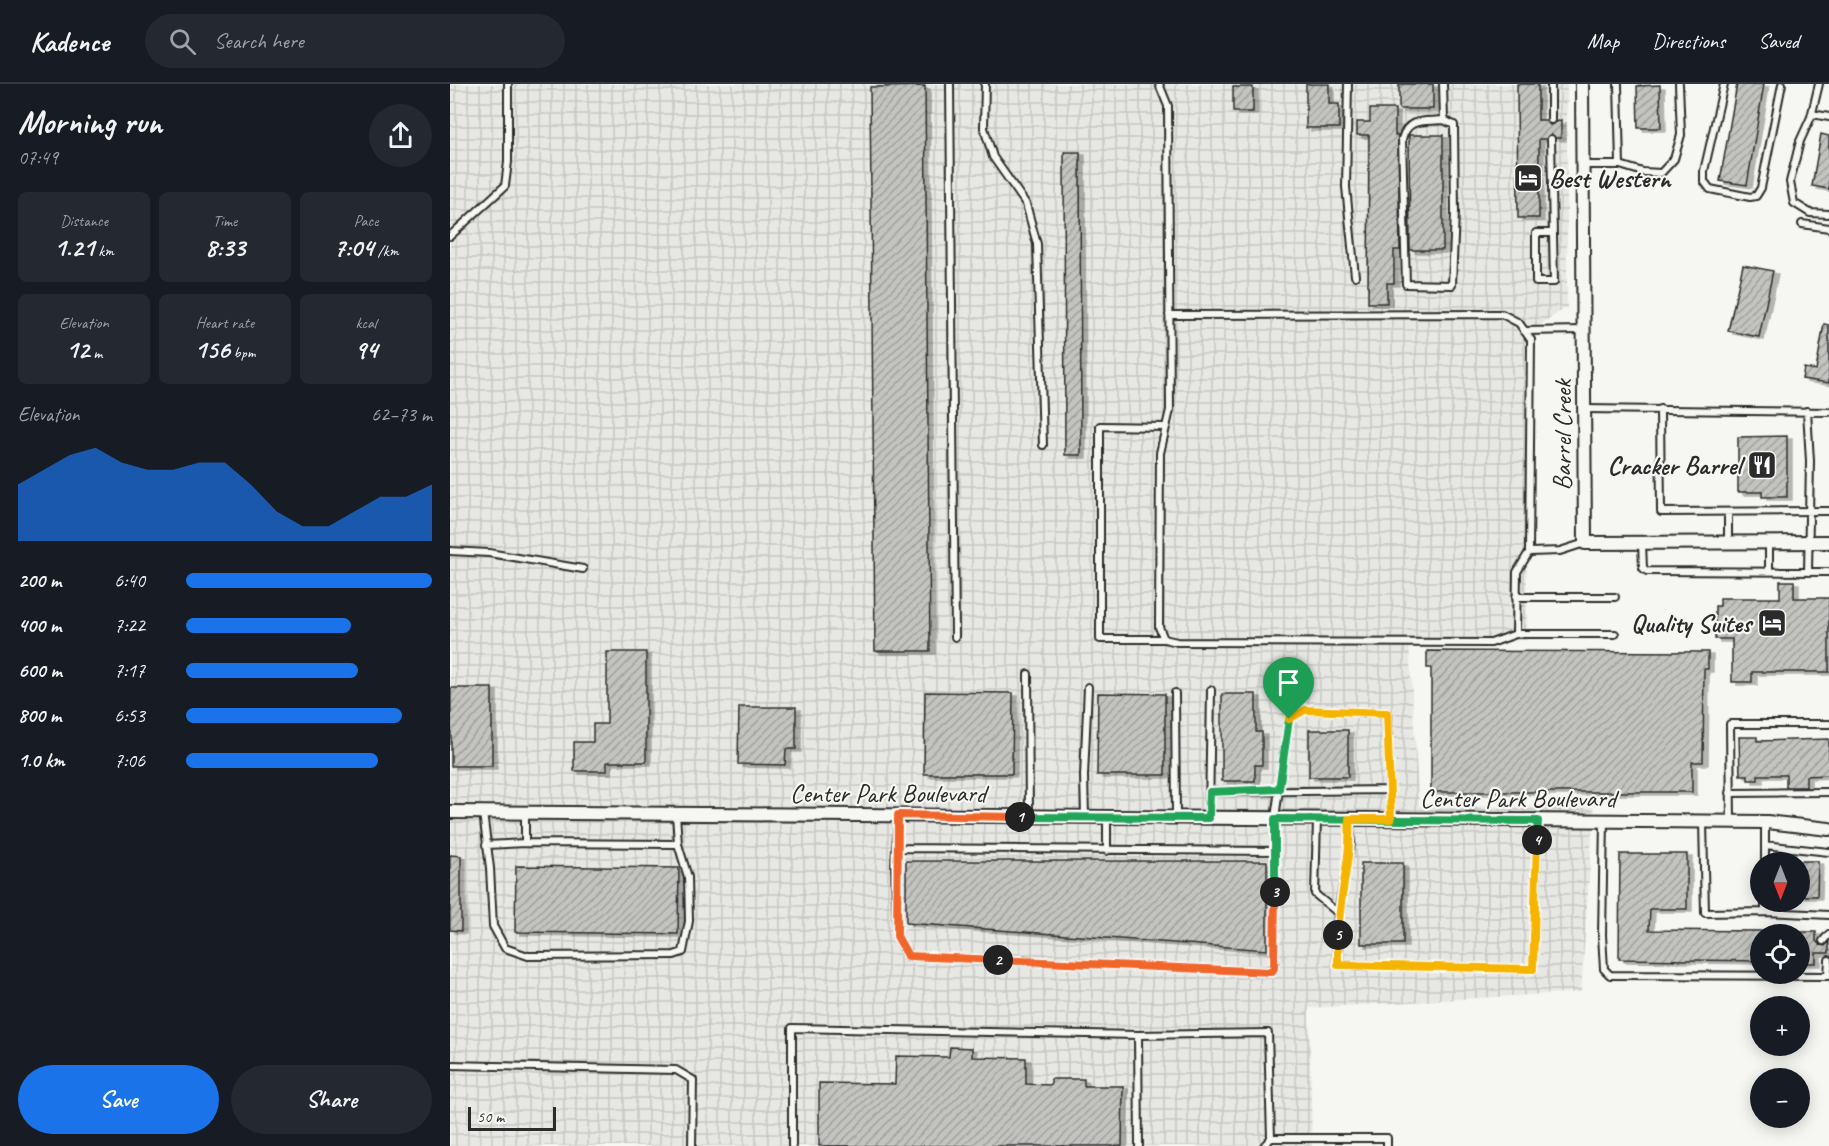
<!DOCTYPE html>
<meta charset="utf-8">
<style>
body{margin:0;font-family:Caveat,sans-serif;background:#242831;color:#f1f3f6;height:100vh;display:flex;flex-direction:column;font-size:22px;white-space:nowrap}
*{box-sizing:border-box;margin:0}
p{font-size:20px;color:#9ea1a6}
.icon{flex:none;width:33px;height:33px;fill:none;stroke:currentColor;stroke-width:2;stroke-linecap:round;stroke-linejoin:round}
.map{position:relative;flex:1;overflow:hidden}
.details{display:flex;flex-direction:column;background:#171b24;width:450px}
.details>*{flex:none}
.needle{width:39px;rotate:180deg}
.buttons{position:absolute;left:1300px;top:768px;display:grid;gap:12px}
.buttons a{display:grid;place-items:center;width:60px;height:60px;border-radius:50%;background:#171b24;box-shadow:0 3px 15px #0003;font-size:30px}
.scale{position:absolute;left:18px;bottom:15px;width:88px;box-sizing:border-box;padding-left:6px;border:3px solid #2b2b2b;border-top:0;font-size:16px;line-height:21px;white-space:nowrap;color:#2b2b2b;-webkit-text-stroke:4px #f6f6f2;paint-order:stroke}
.pin{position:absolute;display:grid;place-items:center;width:51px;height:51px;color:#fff;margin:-62px -26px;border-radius:50% 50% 50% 0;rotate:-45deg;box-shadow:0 0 6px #0007}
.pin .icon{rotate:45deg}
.km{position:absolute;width:30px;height:30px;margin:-15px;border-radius:50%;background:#222;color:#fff;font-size:16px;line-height:30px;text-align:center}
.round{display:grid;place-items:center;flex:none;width:63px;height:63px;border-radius:32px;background:#242831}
.overview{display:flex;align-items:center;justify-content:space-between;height:102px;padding:0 18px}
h1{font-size:33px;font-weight:600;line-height:45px}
.stats{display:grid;grid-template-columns:repeat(3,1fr);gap:9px;height:102px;padding:6px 18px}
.stats div{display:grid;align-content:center;border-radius:9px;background:#242831;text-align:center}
.stats b{font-size:26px;font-weight:600}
.stats small{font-size:16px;font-weight:400}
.stats p{font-size:16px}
.chart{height:168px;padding:12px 18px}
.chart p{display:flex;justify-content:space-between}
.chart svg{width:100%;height:108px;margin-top:6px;fill:#1a73e8;opacity:.7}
.cta{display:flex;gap:12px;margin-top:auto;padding:12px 18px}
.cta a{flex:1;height:69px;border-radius:36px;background:#1a73e8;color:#fff;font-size:24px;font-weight:600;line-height:69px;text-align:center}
.cta a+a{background:#242831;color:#f1f3f6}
ul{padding:0 18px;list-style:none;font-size:20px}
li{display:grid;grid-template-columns:96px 72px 1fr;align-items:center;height:45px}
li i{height:15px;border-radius:8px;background:#1a73e8}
header{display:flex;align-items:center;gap:36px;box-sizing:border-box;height:84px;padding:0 30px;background:#171b24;border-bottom:2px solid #363941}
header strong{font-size:28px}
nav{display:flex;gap:33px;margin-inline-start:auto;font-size:21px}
.search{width:420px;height:54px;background:#242831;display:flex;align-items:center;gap:15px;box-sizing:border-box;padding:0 21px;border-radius:33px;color:#9ea1a6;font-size:22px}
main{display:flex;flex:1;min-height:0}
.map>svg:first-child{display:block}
</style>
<header>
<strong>Kadence</strong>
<div class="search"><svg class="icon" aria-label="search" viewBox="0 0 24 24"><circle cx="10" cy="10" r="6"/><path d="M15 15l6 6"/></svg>Search here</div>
<nav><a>Map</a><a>Directions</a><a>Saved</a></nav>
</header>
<main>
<section class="details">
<div class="overview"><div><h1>Morning run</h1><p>07:49</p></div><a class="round"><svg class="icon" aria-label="share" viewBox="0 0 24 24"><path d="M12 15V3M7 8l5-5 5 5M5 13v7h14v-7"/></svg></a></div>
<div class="stats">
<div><p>Distance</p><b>1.21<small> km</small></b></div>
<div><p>Time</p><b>8:33</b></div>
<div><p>Pace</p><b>7:04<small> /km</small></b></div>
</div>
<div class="stats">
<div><p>Elevation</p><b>12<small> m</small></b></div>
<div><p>Heart rate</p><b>156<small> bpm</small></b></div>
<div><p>kcal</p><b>94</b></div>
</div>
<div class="chart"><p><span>Elevation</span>62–73 m</p>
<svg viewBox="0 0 160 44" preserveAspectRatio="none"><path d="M0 44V21L10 15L20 9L30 6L40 12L50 15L60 15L70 12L80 12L90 21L100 32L110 38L120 38L130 32L140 26L150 26L160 21V44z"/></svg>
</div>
<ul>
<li><b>200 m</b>6:40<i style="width:100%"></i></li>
<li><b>400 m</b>7:22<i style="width:67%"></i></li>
<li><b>600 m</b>7:17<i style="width:70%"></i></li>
<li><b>800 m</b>6:53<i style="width:88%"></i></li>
<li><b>1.0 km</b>7:06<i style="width:78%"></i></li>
</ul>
<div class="cta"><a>Save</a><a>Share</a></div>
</section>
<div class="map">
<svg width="1379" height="1062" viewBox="0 0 1379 1062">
<defs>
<pattern id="industrial-grid" width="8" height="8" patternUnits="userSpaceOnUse" patternTransform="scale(1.5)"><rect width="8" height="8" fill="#e7e7e3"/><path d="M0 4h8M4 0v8" fill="none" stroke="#c6c6c3"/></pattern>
<pattern id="building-hatch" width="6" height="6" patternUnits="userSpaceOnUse" patternTransform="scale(1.5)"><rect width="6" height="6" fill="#c3c3c0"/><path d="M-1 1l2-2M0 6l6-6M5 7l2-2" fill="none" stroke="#9f9f9c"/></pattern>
<filter id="shadow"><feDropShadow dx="5" dy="3" stdDeviation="0" flood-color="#0004"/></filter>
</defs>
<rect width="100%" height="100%" fill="#f6f6f2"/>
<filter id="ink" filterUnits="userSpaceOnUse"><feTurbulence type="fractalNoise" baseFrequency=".0167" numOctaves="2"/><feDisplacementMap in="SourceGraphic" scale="12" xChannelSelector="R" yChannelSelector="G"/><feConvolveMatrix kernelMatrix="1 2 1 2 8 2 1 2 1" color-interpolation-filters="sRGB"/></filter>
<g filter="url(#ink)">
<!-- industrial -->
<path fill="url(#industrial-grid)" d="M0,0H1117V223L1075,251L1077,556L959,560L969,722L1144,723L1131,908L859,924L862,1062H0Z"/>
<!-- building -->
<path fill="url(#building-hatch)" stroke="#2b2b2b" stroke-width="1.5" filter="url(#shadow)" d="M856,0H879V20H889V44H856Z
M949,0H983V25H949Z
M1067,0H1088V36H1096L1100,41L1111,36V54H1106L1101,50L1096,55H1089V134H1068Z
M1287,0H1314L1297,101L1270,97Z
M1210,1L1211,44H1188L1187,2Z
M475,2L480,567H425L420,3Z
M783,3H803V28H783Z
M920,25H945V51H948L950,166H944V199H937V219H918L919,51H907V38H920Z
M1371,50L1379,52V105L1362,102Z
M959,51H993V166H960Z
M614,68H630L631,371H615Z
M1293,181L1323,187L1309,253L1278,247Z
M1374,240L1379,241V299L1352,295L1354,284L1366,286Z
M1337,352V413H1312V408H1288V353Z
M1330,497H1344V514H1379V588H1302V598H1282V555H1265V522H1270V514H1330Z
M977,567L1258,568V585H1254L1253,678H1242V708H981V584H977Z
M157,568H196V678H157V687H124V658H143V640H157Z
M1,604H42V682H1Z
M475,608L563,609L562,690H474Z
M648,609L715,610V691H647Z
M772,610H806V648H812V681H805V697H772Z
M289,623H346V665H336L335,681L288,680Z
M859,646H898V693H859Z
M1289,653H1307V657L1379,655V691L1356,692V703H1336V691H1308V696H1298V691H1290Z
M1170,770H1237V825H1200L1199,846L1311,847V877L1169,875Z
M0,771L11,772V847L0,846Z
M456,777H817V866L456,839Z
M1350,777H1368L1367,812H1350Z
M911,779H953V860H911Z
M66,782L229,784L228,850L65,848Z
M1350,848H1366V857L1370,861L1375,862L1379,858V869H1366V879H1350Z
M500,963L522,964V973L576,974V1000L601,1001V995H634V1002H673L672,1062H369V999L445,1000L446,972L499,973Z"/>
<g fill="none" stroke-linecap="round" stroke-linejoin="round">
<!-- service casing -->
<g stroke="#2b2b2b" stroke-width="10">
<path id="service" d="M500,0L505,553
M535,0L534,44L543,73L576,120L587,160L593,361
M709,0L718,22L720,326L710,369L709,543L714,555L727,558L1041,559L1066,550L1067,488L1079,468L1081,256L1069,239L1052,230L719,231
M898,0L896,103L905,192
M993,0L994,36
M1168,0L1170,81
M1274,0L1254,87V97L1260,105L1300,113L1306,112L1311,104L1332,0
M1369,0L1361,33L1350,57L1340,98L1344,119L1360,129L1379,130
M1362,30L1379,33
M994,36L1004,41L1005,128L1002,201L956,200L952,55C958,33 974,38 994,36Z
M1101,36V0
M1101,55L1104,198H1086V149H1103
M1133,81H1170L1193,88L1211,89L1224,75L1231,51L1229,0
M1352,140L1379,144
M0,152L55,102L58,78V0
M1074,247L1133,246
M1135,325L1379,328
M1210,325L1211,428L1379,427
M1357,327L1360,377L1358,488
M1278,428V458
M1192,459L1193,484L1197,487L1379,488
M0,467L39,469L133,485
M1079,468L1110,467L1135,459
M1319,487V458
M1066,513H1165
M1066,550H1165
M714,555H650V342L716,343
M578,590L579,732
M725,609L726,733
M760,708L940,706
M1280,709L1379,708
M33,729L40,784L43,842L55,864L78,872L224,871L233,868L239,837L238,793L228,760L226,730
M448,732L445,781L447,852L458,872L822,888L824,884L825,734L839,635L855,626L937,629L941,735
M635,732L634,692L638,603
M759,733L761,606
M867,735L865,810L888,829V881L1083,885L1088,737
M1154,737L1152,851L1154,885L1160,891L1379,892
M1281,737L1280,640H1379
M1253,738L1255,829L1315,828
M1315,738V761L1379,768
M75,759L228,760
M36,761L75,759V729
M1315,761V778
M448,764L825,767
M657,767V733
M1315,818V828L1379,831
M888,829L901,759L899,735
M1373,857L1379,850
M1378,892L1379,876
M688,951L689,1062
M0,981L226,986L243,996L242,1062
M342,1062V944L688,951L818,949L821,1054
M814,1062L821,1054H937V1062"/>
</g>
<!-- minor casing -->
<g stroke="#2b2b2b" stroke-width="16">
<path id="minor" d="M1132,0L1135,459L1379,458
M0,728L1317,738L1379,745"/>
</g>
<!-- service -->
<use href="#service" stroke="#f6f6f2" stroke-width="6"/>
<!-- minor -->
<use href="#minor" stroke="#f6f6f2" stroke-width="12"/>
</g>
</g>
<g fill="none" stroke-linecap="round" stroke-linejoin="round" filter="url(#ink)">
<!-- split-1 casing -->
<g stroke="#fff" stroke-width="12">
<path id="split-1" d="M570,733L759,734L760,708L829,705L839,635"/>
</g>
<!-- split-2 casing -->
<g stroke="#fff" stroke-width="12">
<path id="split-2" d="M548,876L458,872L447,852L448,731L570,733"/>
</g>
<!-- split-3 casing -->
<g stroke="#fff" stroke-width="12">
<path id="split-3" d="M548,876L822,888L824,884L825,808"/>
</g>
<!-- split-4 casing -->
<g stroke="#fff" stroke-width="12">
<path id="split-4" d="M825,808V735L1088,737L1087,756"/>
</g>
<!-- split-5 casing -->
<g stroke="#fff" stroke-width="12">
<path id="split-5" d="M888,851V881L1083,885L1087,756"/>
</g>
<!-- split-6 casing -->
<g stroke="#fff" stroke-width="12">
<path id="split-6" d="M839,635L855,626L937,629L941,735H899C902,775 889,811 888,851"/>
</g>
<!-- split-1 -->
<use href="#split-1" stroke="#22a559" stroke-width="8"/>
<!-- split-2 -->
<use href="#split-2" stroke="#f0652b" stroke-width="8"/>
<!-- split-3 -->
<use href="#split-3" stroke="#f0652b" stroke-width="8"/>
<!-- split-4 -->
<use href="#split-4" stroke="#22a559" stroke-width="8"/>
<!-- split-5 -->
<use href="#split-5" stroke="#f5b400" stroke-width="8"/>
<!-- split-6 -->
<use href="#split-6" stroke="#f5b400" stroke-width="8"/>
</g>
<!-- icons -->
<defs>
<g id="hotel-square" transform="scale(1.5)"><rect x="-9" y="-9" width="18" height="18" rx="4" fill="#2b2b2b" stroke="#f6f6f2"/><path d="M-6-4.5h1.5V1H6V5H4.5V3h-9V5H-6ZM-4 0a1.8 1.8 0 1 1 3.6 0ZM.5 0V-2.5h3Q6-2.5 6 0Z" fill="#fff"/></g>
<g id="restaurant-square" transform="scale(1.5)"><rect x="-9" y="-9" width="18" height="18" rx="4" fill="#2b2b2b" stroke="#f6f6f2"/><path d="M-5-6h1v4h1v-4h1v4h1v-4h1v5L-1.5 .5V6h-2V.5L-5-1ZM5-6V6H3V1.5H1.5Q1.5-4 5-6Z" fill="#fff"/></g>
</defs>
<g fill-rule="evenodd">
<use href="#hotel-square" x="1078" y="94"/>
<use href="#restaurant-square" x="1312" y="381"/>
<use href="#hotel-square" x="1322" y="539"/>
</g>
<g text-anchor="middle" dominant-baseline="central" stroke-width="4.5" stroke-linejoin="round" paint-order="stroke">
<!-- poi labels -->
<g font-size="26" font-weight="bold" fill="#2b2b2b" stroke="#f6f6f2" text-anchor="end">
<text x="1099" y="94" text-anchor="start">Best Western</text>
<text x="1291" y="381">Cracker Barrel</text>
<text x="1301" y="539">Quality Suites</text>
</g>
<!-- street labels -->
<g font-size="26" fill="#2b2b2b" stroke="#f6f6f2">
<text transform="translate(1112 351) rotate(-90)">Barrel Creek</text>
<text x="438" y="709">Center Park Boulevard</text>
<text x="1068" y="714">Center Park Boulevard</text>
</g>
</g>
</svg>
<div class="buttons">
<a><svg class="needle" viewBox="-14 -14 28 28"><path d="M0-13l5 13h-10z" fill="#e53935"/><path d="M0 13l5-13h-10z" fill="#9ea1a6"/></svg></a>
<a><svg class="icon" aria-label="locate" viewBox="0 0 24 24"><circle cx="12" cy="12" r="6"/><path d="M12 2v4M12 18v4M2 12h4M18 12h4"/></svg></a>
<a>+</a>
<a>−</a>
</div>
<div class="scale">50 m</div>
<div class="pin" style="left:839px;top:635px;background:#1e9e55"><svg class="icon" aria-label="arrive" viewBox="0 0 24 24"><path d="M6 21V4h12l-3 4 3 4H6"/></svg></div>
<b class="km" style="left:570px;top:733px">1</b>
<b class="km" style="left:548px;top:876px">2</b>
<b class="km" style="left:825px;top:808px">3</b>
<b class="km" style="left:1087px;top:756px">4</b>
<b class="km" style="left:888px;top:851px">5</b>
</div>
</main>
